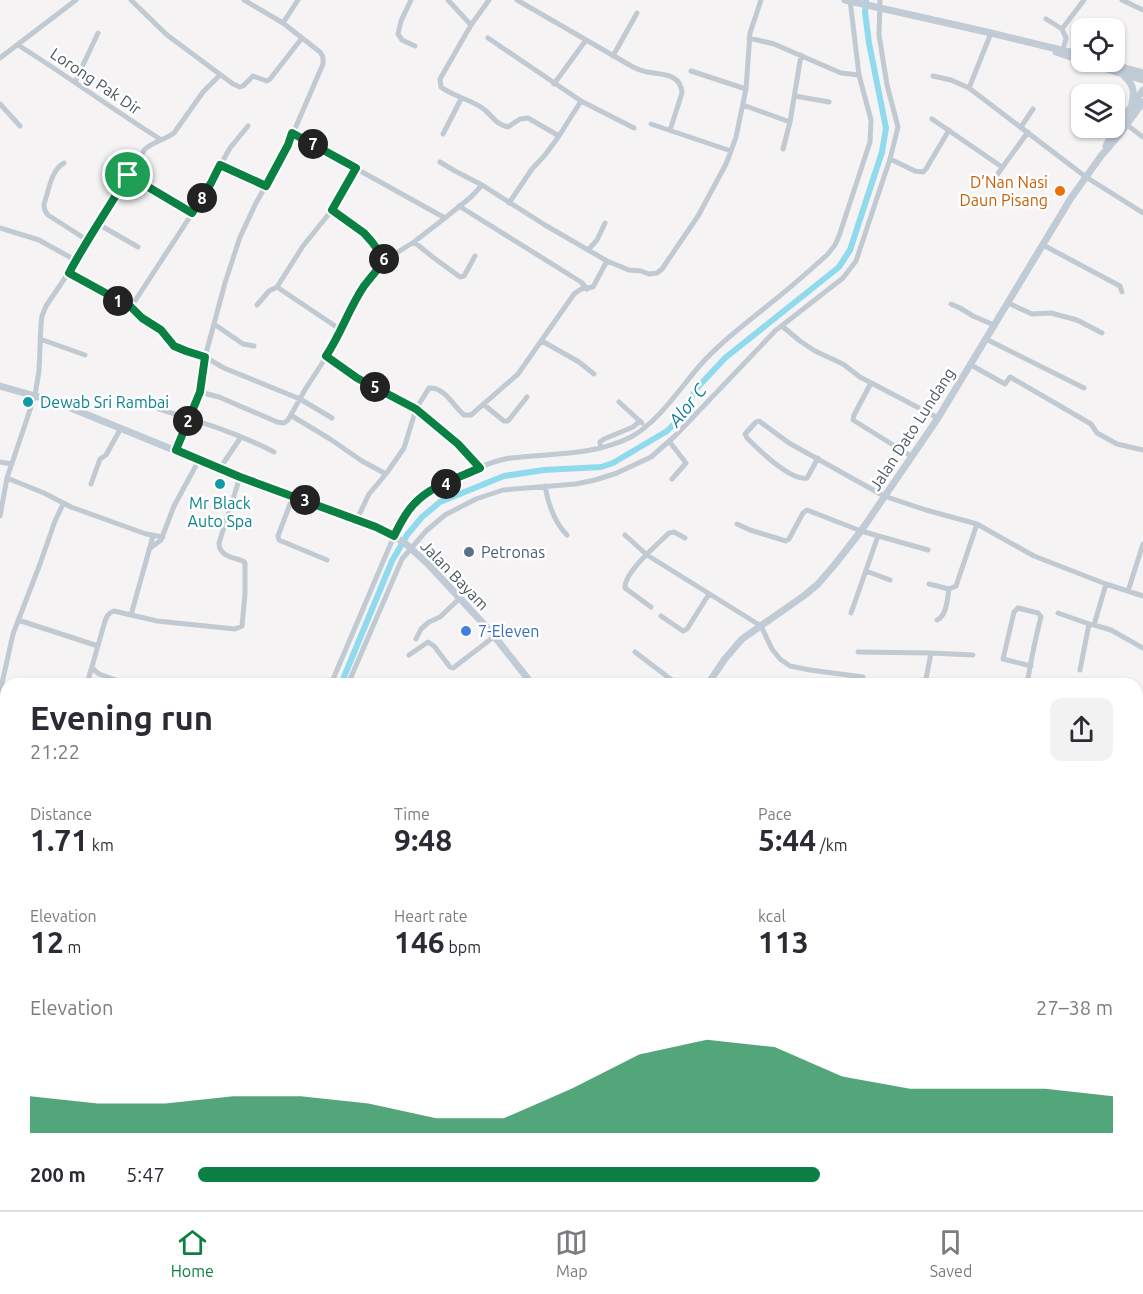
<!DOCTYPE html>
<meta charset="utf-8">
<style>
body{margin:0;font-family:Ubuntu,sans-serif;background:#f2f2f3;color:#2b2b33;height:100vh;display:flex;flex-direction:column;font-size:22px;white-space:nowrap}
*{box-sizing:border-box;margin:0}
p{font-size:20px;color:#7c7c81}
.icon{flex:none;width:33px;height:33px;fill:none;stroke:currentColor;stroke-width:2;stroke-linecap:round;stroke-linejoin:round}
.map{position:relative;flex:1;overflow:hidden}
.drawer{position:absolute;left:0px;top:678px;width:1143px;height:532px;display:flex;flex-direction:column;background:#fff;border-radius:18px 18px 0 0;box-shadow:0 2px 4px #0004}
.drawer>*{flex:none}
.fabs{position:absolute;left:1071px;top:18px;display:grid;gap:12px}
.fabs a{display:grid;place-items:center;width:54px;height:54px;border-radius:12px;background:#fff;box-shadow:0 2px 4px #0004;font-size:30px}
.pin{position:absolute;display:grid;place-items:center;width:51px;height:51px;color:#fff;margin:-26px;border:3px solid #fff;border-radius:50%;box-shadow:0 2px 6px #0007}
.km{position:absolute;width:30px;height:30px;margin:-15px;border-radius:50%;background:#222;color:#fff;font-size:16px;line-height:30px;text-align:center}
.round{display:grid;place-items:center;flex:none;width:63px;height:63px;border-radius:12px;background:#f2f2f3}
.overview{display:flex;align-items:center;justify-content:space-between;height:102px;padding:0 30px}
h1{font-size:33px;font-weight:700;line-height:45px}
.figures{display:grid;grid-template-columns:repeat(3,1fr);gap:9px;height:102px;padding:6px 30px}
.figures div{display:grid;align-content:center}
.figures b{font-size:30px;font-weight:700}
.figures small{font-size:16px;font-weight:400}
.figures p{font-size:16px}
.chart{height:168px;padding:12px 30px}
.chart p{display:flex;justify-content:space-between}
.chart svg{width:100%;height:108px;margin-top:6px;fill:#0b8043;opacity:.7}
ul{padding:0 30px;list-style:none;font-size:20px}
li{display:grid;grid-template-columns:96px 72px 1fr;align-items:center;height:45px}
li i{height:15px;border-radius:8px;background:#0b8043}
.dock{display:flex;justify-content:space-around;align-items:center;height:84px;border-top:2px solid #e1e1e2;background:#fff;font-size:16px;color:#7c7c81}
.dock a{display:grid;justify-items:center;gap:3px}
.dock .selected{color:#0b8043}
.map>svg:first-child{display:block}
</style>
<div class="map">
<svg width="1143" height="1210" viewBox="0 0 1143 1210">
<rect width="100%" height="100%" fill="#f5f3f3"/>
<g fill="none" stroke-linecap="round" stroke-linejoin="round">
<!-- canal -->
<path stroke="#90daee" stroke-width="6" d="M341,684L392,561L407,535L422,517L440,502L504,476L544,470L601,467L613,463L667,431L675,423L698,387L725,358L839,267L850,250L882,152L886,128L869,43L865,12L866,0
M0,757L6,762"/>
<!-- street -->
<path stroke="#c1cad2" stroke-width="5" d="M131,0L167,35L233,84L240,87L243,86L253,76L267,81L270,79L302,38
M411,0L401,21L398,34L402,40L415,46
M448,0L471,25
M489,0L471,25L440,79L441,87C454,97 473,100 485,110C493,117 497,125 508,127L520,119L528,118L559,136
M517,0L633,67C637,69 642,71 647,72C662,75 681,73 682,93L670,130
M1122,0L1143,10
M1046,19L1062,29
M283,23L298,0
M488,38L581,101L634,128
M749,38L774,44L841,73L859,75
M18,45C66,75 112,109 160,139
M1063,50L1066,38L1062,29L1084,0
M613,56L637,13
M0,58L76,0
M691,71L746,89
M933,76L951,80L969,88L1086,177L1143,213
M75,82L98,33
M554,84L586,40
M969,88L991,33
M795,96L829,102
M0,104L20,126
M743,105L790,122
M932,119L1002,167
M651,124L731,151
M1127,125L1143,137
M1021,127L1033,109
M292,133L445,218
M443,134L461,99
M783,149L790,122L801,55
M890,159L915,171L923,172L926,169L949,130
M440,162L455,171L482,185L545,225L607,261L629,270L641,271L649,274L657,273L662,269L698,216L726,164L731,151L736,137L746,89L750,33L761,0
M64,163C51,170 49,190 44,204C44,209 45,212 48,215L87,240
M220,165L266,186
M128,175L192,213
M989,186L1028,132
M509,203L532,169L545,155L559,136L581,101
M459,206L581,282L587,289
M332,210L364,233L372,242L385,260
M98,224L138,247
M0,228L39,240L75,260
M414,242L434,258L460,277L464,276L475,256
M1043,245L1120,286L1122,292
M588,250L597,240L605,223
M69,272L131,307L142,319L161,330L174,346L186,351L205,357L224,368L300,399L332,418
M277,287L341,330
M1008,303L1032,314L1051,313L1077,320L1102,333
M951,304L960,308L973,316L994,325
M257,305L269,291L277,287L303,246L332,210L356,168
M131,307L199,203L230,148L248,126
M214,324L243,344L254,346
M782,326L800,341L815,351L843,364L860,377L938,418
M40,339L85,355
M986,339L1084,388
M542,341L579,362L594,374
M326,356L357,378L416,409L458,444L471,457L480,468
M971,365L1005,384L1010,377L1091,424L1097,433L1117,444L1143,450
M871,383L854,415L853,420L911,456
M200,392L219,397L277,422L284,423L288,420L306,388L336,342L352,308L364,286L385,260L414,242L445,218L471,197L482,185
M619,402L642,423
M483,404L504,421H508L527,397
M159,409C198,421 238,433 274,452
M292,416L330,439L362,461L386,474
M669,441L686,463L672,479
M601,448L600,442L604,439L633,427L640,421
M176,450L200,392L205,357L225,283L240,237L256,203L288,145L323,64V57L320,52L283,23L244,0
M818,458L807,478C790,481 759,450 747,438L745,434L756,422L759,421L789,443L884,496L926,510L977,524L1034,556L1106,584L1143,596
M0,462L12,464
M220,468L241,437
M7,478L44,493L71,507L146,534L163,537
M91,484L100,459L106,455L121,428
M545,486C548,503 554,522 567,535
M293,496L278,536L279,540L327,560
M0,516L7,478L35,395L39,371L41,324L42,316L46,306L69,272L90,236L116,197L145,149C154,141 165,140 174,133L203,92L220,75
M357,519L369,494L386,474L404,448L416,409L429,388C445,387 453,406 464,415H471L518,374L574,294L581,289L593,287L607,261
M737,524L750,530L786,541L789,539L803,513L807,510L861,531L928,550
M625,535L647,555L761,626L772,649L780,659L790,666L810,670L863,677
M149,549L161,540L174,506L199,460
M866,571L890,580
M929,584L949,589L956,586L977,524
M1106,584L1094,625L1111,630L1143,648
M1128,591L1143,544
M651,607L625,588C624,572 658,544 669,533L674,532L685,538
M851,613L878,536
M1058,613L1092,625
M131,615L153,536
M661,616L683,631L687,629L709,594
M18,620L98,646
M937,620C947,615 947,600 949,589
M416,639L421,629L429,622L440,617L460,598
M635,652L677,684
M858,652L931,653L925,684
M931,653L973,655
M409,655L428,642L434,646L450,667L453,668L495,636
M92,668L99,674L127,684
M1080,670L1089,624
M87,684L105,621C107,616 108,613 114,611L157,621L235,629L242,626L245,594V563L243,561C232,557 219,556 219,543L240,477
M331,684L394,536C400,524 406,510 416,501C433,486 488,461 511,458C552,453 593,456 631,437C660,421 681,386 703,362C720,343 741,327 761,311C784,293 806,274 827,255L835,245L839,236L870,142L871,120L859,75L850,0
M348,684L402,559L426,531L445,515L476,499L503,490L576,484L595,480L617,473L651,457L675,436L775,331L843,278L856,261L890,159L898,127L887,85L879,35L880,0
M1027,684C1031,661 1035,639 1041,617L1038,613L1018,608L1014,612L1003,659L1031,666
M0,692L13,634L40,564L55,521L63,504
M1137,716L1143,718
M0,773H6
M1137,858L1143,861
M1137,975L1143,977
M0,1139L6,1121
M0,1172L6,1175
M177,1207L194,1210
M877,1207L885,1204
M281,1210L283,1204
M471,1210L472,1204
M585,1210L597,1206L608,1210
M619,1210L621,1204
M672,1210L674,1204
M730,1210V1204
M981,1210L983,1204
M1088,1210L1090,1204"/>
<!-- secondary -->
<path stroke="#c1cbd6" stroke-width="7" d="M845,0L991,33L1082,55
M1056,52L1082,61
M1083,62L1143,80
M1103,62L1143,73
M1124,76C1133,84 1135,91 1132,103
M1106,146L1114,131L1143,90
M0,386L56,402L240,477L376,527L394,536L406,544L429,565L491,632L532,684
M708,684L724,660L742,639L805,595L818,584L836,563L861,531L938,418L1071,198L1101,156L1119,135L1143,102
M989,1204L1017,1210
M55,1210L57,1204"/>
</g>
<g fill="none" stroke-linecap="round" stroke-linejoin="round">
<!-- route casing -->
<g stroke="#fff" stroke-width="12">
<path id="route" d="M292,133L356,168L332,210L364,233L372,242L385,260C378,269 371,277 364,286C349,308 341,334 326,356L357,378L416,409L458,444L480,468C458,478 430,486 414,504C405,513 400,524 394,536L376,527L240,477L176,450L200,392L205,357L186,351L174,346L161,330L142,318L131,307L69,273C87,239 109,208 128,175L192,213L211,183L220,165L266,186L288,145Z"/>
</g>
<!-- route -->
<use href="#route" stroke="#0b8043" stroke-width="8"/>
</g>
<!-- markers -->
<circle fill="#e8710a" stroke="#fff" stroke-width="2" cx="1060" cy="191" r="6"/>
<g fill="#0f9aa8" stroke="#fff" stroke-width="2">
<circle cx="28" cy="402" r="6"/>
<circle cx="220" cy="484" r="6"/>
</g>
<circle fill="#5c6f8a" stroke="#fff" stroke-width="2" cx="469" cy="552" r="6"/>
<circle fill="#3f7fe0" stroke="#fff" stroke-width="2" cx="466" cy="631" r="6"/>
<g text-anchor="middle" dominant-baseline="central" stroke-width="5" stroke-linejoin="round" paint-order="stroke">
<!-- street labels -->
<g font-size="16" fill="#4a5661" stroke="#fff">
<text transform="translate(96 81) rotate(34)">Lorong Pak Dir</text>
<text transform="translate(912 429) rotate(-57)">Jalan Dato Lundang</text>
<text transform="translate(455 575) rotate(46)">Jalan Bayam</text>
</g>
<!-- food labels -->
<g font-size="16" fill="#c56008" stroke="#fff" text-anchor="end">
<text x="1048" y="182">D’Nan Nasi<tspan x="1048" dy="18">Daun Pisang</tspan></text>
</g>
<!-- culture labels -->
<g font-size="16" fill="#0d838f" stroke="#fff" text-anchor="start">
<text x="40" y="402">Dewab Sri Rambai</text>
<text x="220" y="503" text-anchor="middle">Mr Black<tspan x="220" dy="18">Auto Spa</tspan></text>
</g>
<!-- service labels -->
<g font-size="16" fill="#4e5e75" stroke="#fff" text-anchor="start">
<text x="481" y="552">Petronas</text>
</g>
<!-- shop labels -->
<g font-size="16" fill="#366cbe" stroke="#fff" text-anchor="start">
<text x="478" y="631">7-Eleven</text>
</g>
<!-- water labels -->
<g font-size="18" font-style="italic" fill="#0c7c9b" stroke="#fff">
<text transform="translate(687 405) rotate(-51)">Alor C</text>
</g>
</g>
</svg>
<div class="fabs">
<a><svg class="icon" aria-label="locate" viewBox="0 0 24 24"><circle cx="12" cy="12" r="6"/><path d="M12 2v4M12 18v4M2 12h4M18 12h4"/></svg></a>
<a><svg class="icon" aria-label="layers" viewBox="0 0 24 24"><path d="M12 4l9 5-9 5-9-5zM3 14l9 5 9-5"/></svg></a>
</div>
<div class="pin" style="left:128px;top:175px;background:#1e9e55"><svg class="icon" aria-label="arrive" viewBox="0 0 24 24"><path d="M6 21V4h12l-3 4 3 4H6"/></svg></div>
<b class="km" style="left:118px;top:301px">1</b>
<b class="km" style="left:188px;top:421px">2</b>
<b class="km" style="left:305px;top:500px">3</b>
<b class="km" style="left:446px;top:484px">4</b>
<b class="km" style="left:375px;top:387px">5</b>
<b class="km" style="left:384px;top:259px">6</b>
<b class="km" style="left:313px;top:144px">7</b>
<b class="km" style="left:202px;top:198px">8</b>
<section class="drawer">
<div class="overview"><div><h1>Evening run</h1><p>21:22</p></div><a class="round"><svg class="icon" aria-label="share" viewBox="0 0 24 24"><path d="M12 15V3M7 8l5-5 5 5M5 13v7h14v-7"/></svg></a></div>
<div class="figures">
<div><p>Distance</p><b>1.71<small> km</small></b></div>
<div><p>Time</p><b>9:48</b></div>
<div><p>Pace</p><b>5:44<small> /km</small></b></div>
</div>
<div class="figures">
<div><p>Elevation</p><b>12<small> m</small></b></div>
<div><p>Heart rate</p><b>146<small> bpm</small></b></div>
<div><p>kcal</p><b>113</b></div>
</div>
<div class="chart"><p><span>Elevation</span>27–38 m</p>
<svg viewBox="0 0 160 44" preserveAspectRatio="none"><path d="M0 44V29L10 32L20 32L30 29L40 29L50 32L60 38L70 38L80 26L90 12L100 6L110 9L120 21L130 26L140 26L150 26L160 29V44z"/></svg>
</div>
<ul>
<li><b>200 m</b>5:47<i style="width:68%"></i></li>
</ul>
</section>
</div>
<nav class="dock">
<a class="selected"><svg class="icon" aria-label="home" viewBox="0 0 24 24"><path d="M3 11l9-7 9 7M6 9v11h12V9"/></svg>Home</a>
<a><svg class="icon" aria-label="map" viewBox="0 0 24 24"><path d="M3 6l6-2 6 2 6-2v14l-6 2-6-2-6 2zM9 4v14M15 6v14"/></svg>Map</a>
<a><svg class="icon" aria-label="saved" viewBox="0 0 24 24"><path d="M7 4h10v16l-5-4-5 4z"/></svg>Saved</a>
</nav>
